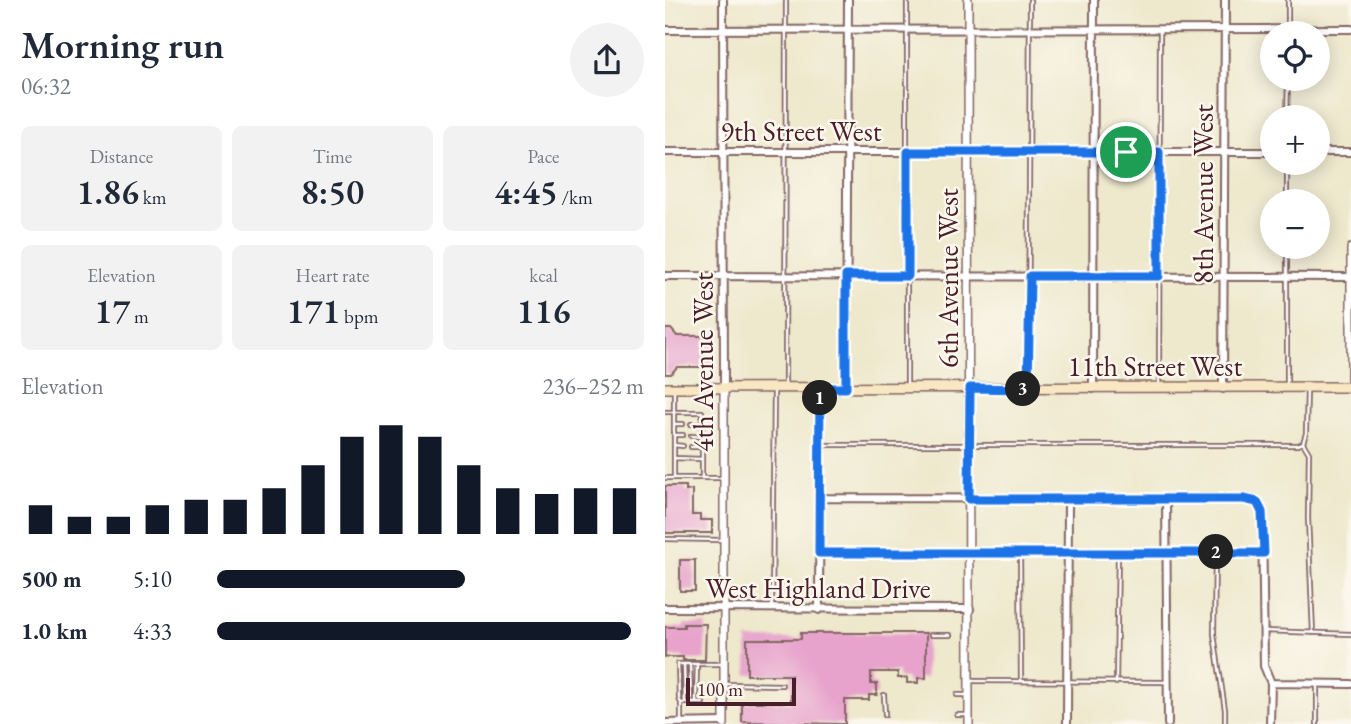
<!DOCTYPE html>
<meta charset="utf-8">
<style>
body{margin:0;font-family:"EB Garamond",serif;background:#f2f2f3;color:#1f2937;height:100vh;display:flex;flex-direction:column;font-size:26px;white-space:nowrap}
*{box-sizing:border-box;margin:0}
p{font-size:23px;color:#747a83}
.icon{flex:none;width:38px;height:38px;fill:none;stroke:currentColor;stroke-width:2;stroke-linecap:round;stroke-linejoin:round}
.map{position:relative;flex:1;overflow:hidden}
.details{display:flex;flex-direction:column;background:#fff;width:665px}
.details>*{flex:none}
.buttons{position:absolute;left:595px;top:21px;display:grid;gap:14px}
.buttons a{display:grid;place-items:center;width:70px;height:70px;border-radius:50%;background:#fff;box-shadow:0 4px 18px #0003;font-size:35px}
.scale{position:absolute;left:21px;bottom:18px;width:110px;box-sizing:border-box;padding-left:7px;border:4px solid #4a1f2b;border-top:0;font-size:19px;line-height:24px;white-space:nowrap;color:#4a1f2b;-webkit-text-stroke:5px #fbf7ec;paint-order:stroke}
.pin{position:absolute;display:grid;place-items:center;width:60px;height:60px;color:#fff;margin:-30px;border:4px solid #fff;border-radius:50%;box-shadow:0 2px 7px #0007}
.km{position:absolute;width:35px;height:35px;margin:-18px;border-radius:50%;background:#222;color:#fff;font-size:19px;line-height:35px;text-align:center}
.round{display:grid;place-items:center;flex:none;width:74px;height:74px;border-radius:37px;background:#f2f2f3}
.headline{display:flex;align-items:center;justify-content:space-between;height:119px;padding:0 21px}
h1{font-size:38px;font-weight:600;line-height:52px}
.figures{display:grid;grid-template-columns:repeat(3,1fr);gap:10px;height:119px;padding:7px 21px}
.figures div{display:grid;align-content:center;border-radius:10px;background:#f2f2f3;text-align:center}
.figures b{font-size:35px;font-weight:600}
.figures small{font-size:19px;font-weight:400}
.figures p{font-size:19px}
.chart{height:196px;padding:14px 21px}
.chart p{display:flex;justify-content:space-between}
.chart svg{width:100%;height:126px;margin-top:7px;stroke:#111827;stroke-width:6}
ul{padding:0 21px;list-style:none;font-size:23px}
li{display:grid;grid-template-columns:112px 84px 1fr;align-items:center;height:52px}
li i{height:18px;border-radius:9px;background:#111827}
main{display:flex;flex:1;min-height:0}
.map>svg:first-child{display:block}
</style>
<main>
<section class="details">
<div class="headline"><div><h1>Morning run</h1><p>06:32</p></div><a class="round"><svg class="icon" aria-label="share" viewBox="0 0 24 24"><path d="M12 15V3M7 8l5-5 5 5M5 13v7h14v-7"/></svg></a></div>
<div class="figures">
<div><p>Distance</p><b>1.86<small> km</small></b></div>
<div><p>Time</p><b>8:50</b></div>
<div><p>Pace</p><b>4:45<small> /km</small></b></div>
</div>
<div class="figures">
<div><p>Elevation</p><b>17<small> m</small></b></div>
<div><p>Heart rate</p><b>171<small> bpm</small></b></div>
<div><p>kcal</p><b>116</b></div>
</div>
<div class="chart"><p><span>Elevation</span>236–252 m</p>
<svg viewBox="0 0 160 44" preserveAspectRatio="none"><path d="M5 44V34M15 44V38M25 44V38M35 44V34M45 44V32M55 44V32M65 44V28M75 44V20M85 44V10M95 44V6M105 44V10M115 44V20M125 44V28M135 44V30M145 44V28M155 44V28"/></svg>
</div>
<ul>
<li><b>500 m</b>5:10<i style="width:58%"></i></li>
<li><b>1.0 km</b>4:33<i style="width:97%"></i></li>
</ul>
</section>
<div class="map">
<svg width="686" height="724" viewBox="0 0 686 724">
<rect width="100%" height="100%" fill="#fbf7ec"/>
<filter id="ink" filterUnits="userSpaceOnUse"><feTurbulence type="fractalNoise" baseFrequency=".0143" numOctaves="2"/><feDisplacementMap in="SourceGraphic" scale="14" xChannelSelector="R" yChannelSelector="G"/><feConvolveMatrix kernelMatrix="1 2 1 2 8 2 1 2 1" color-interpolation-filters="sRGB"/></filter>
<filter id="wash" filterUnits="userSpaceOnUse"><feTurbulence type="fractalNoise" baseFrequency=".00686" numOctaves="4" result="noise"/><feDisplacementMap in="SourceGraphic" scale="28" xChannelSelector="R" yChannelSelector="G"/><feGaussianBlur stdDeviation="1.57" result="paint"/><feColorMatrix in="noise" values="0 0 0 0 0 0 0 0 0 0 0 0 0 0 0 0 0 1.4 0 .05"/><feComposite in="paint" operator="in"/></filter>
<g filter="url(#wash)">
<rect width="100%" height="100%" fill="#eee8cc"/>
<g id="blocks">
<!-- building -->
<path fill="#e7a3cc" d="M0,329H6L12,336H48V367H12L6,374H0Z
M0,486H21V491L27,490V515H35V520H47V533H0Z
M15,560H30V591H15Z
M19,624H41L40,660H18V657H0V627H19Z
M136,633H261V678H253V683H242V678H233V672H206V684H212V695H204V700H180V724L77,722V702H126V675H82V639H136Z"/>
</g>
</g>
<g filter="url(#ink)">
<use href="#blocks" fill-opacity="0" stroke="#836563" stroke-width="2"/>
<g fill="none" stroke-linecap="round" stroke-linejoin="round">
<!-- service casing -->
<g stroke="#836563" stroke-width="6">
<path id="service" d="M623,33V0
M622,117L623,79
M622,163V201
M622,383V247
M120,385L121,0
M242,385V0
M363,386L365,0
M494,386L495,29
M9,390V478
M0,412H37V478
M9,424H18
M26,424L37,425
M9,435H18
M26,436L37,437
M638,443L644,453L643,518L648,633
M9,445L18,446
M155,445H633L638,443L641,433L642,388
M26,447H37
M9,458L37,459
M0,478H56
M0,539L56,540
M355,552L356,681
M550,552L549,634L560,710V724
M157,553H595
M107,607L109,389
M599,631L686,634
M266,635H285
M19,664L20,703
M25,664L26,703
M305,681L501,682
M451,683L453,553
M59,684L117,685
M652,684V724
M219,695L220,715
M292,695H301
M16,703L14,699L13,664H56
M31,703L32,664
M292,715H303
M16,723V703H38"/>
</g>
<!-- minor casing -->
<g stroke="#836563" stroke-width="10">
<path id="minor" d="M58,0L59,388
M0,30L686,29
M0,152H607
M653,152H686
M0,276L686,277
M181,388L183,0
M428,389L429,0
M558,389L560,0
M154,498L579,499L591,502L597,511L599,666L606,683L605,724
M501,498L503,724
M0,608L305,609
M154,610L155,388
M606,683L686,684
M0,723L59,722
M402,724L403,499"/>
</g>
<!-- tertiary casing -->
<g stroke="#836563" stroke-width="10">
<path id="tertiary" d="M303,0L304,724
M686,248V380
M59,724V388"/>
</g>
<!-- secondary casing -->
<g stroke="#836563" stroke-width="12">
<path id="secondary" d="M0,388L686,387"/>
</g>
<!-- service -->
<use href="#service" stroke="#fff" stroke-width="2.5"/>
<!-- minor -->
<use href="#minor" stroke="#fff" stroke-width="6"/>
<!-- tertiary -->
<use href="#tertiary" stroke="#fff" stroke-width="7"/>
<!-- secondary -->
<use href="#secondary" stroke="#f9e7c3" stroke-width="9"/>
</g>
</g>
<g fill="none" stroke-linecap="round" stroke-linejoin="round" filter="url(#ink)">
<!-- route casing -->
<g stroke="#fff" stroke-width="14">
<path id="route" d="M243,152H494V276H365L363,389L305,388L304,499H579L592,502L597,512L599,553H154L155,388H181V276H243Z"/>
</g>
<!-- route -->
<use href="#route" stroke="#1a73e8" stroke-width="9"/>
</g>
<g text-anchor="middle" dominant-baseline="central" stroke-width="5" stroke-linejoin="round" paint-order="stroke">
<!-- street labels -->
<g font-size="28" fill="#4a1f2b" stroke="#fbf7ec">
<text x="136" y="131">9th Street West</text>
<text transform="translate(538 194) rotate(-90)">8th Avenue West</text>
<text transform="translate(283 278) rotate(-90)">6th Avenue West</text>
<text transform="translate(38 362) rotate(-90)">4th Avenue West</text>
<text x="490" y="366">11th Street West</text>
<text x="153" y="588">West Highland Drive</text>
</g>
</g>
</svg>
<div class="buttons">
<a><svg class="icon" aria-label="locate" viewBox="0 0 24 24"><circle cx="12" cy="12" r="6"/><path d="M12 2v4M12 18v4M2 12h4M18 12h4"/></svg></a>
<a>+</a>
<a>−</a>
</div>
<div class="scale">100 m</div>
<div class="pin" style="left:461px;top:152px;background:#1e9e55"><svg class="icon" aria-label="arrive" viewBox="0 0 24 24"><path d="M6 21V4h12l-3 4 3 4H6"/></svg></div>
<b class="km" style="left:155px;top:398px">1</b>
<b class="km" style="left:551px;top:552px">2</b>
<b class="km" style="left:358px;top:389px">3</b>
</div>
</main>
